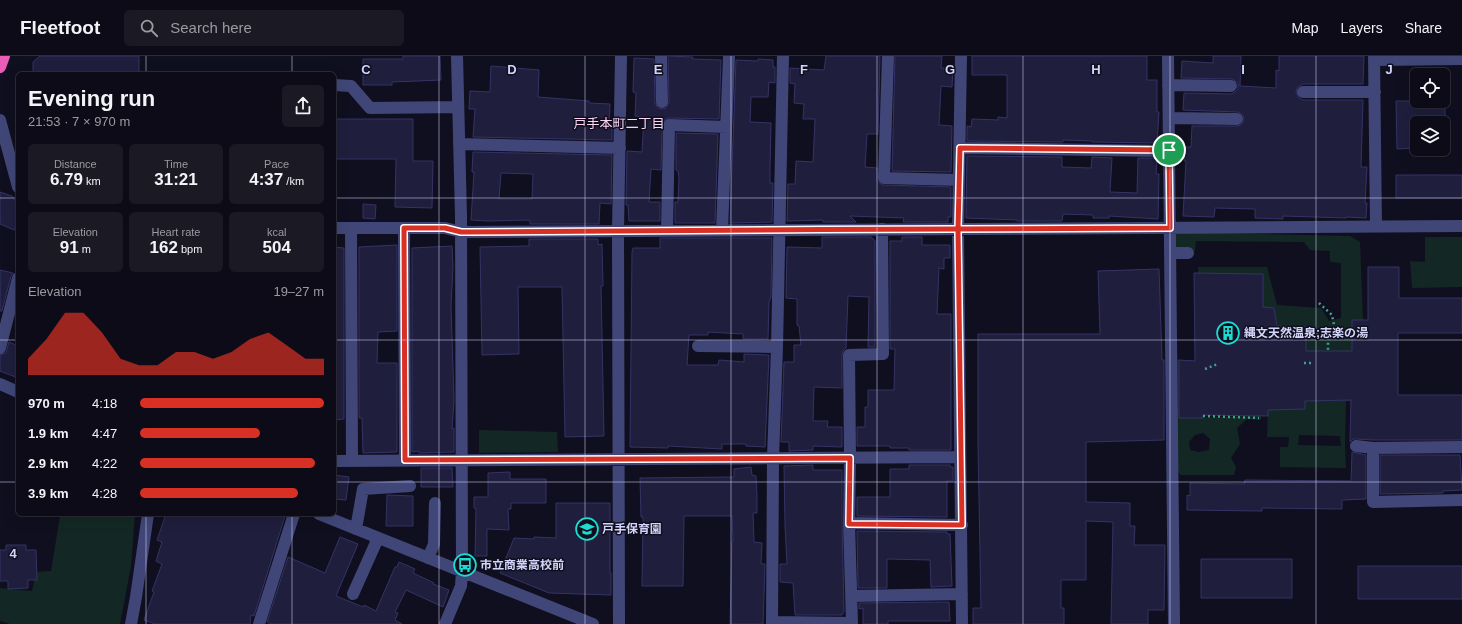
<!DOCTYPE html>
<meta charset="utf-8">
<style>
body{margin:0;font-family:Helvetica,"Noto Sans JP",sans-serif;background:#1a1924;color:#f1f3f6;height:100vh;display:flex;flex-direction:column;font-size:15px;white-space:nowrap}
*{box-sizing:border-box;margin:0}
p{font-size:13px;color:#9a9ba1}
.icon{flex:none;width:22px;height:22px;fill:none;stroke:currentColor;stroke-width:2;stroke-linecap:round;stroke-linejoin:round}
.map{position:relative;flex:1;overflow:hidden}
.sheet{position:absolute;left:16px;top:16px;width:320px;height:444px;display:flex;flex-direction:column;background:#0c0b17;border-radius:6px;box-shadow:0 4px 16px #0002,0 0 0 1px #2c2b36}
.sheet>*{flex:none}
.fabs{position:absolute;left:1410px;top:12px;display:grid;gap:8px}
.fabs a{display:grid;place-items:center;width:40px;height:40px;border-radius:6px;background:#0c0b17;box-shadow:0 4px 16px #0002,0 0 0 1px #2c2b36;font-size:20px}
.pin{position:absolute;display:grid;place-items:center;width:34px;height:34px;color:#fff;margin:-17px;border:2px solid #fff;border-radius:50%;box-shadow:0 1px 4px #0007}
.round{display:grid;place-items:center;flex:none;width:42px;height:42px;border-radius:6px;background:#1a1924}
.head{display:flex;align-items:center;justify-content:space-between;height:68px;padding:0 12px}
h1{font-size:22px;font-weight:700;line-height:30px}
.metrics{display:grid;grid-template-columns:repeat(3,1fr);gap:6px;height:68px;padding:4px 12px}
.metrics div{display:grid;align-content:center;border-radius:6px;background:#1a1924;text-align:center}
.metrics b{font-size:17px;font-weight:700}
.metrics small{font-size:11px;font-weight:400}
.metrics p{font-size:11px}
.chart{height:112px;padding:8px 12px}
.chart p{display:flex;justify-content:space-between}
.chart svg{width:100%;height:72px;margin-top:4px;fill:#d93025;opacity:.7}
ul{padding:0 12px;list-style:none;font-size:13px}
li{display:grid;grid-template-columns:64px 48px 1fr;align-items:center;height:30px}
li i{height:10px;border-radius:5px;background:#d93025}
header{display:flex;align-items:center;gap:24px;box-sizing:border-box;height:56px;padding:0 20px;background:#0c0b17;border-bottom:1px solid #2c2b36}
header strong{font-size:19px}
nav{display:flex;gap:22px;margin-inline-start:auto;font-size:14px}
.search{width:280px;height:36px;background:#1a1924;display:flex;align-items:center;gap:10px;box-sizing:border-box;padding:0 14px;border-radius:6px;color:#9a9ba1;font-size:15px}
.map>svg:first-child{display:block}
</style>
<header>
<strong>Fleetfoot</strong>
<div class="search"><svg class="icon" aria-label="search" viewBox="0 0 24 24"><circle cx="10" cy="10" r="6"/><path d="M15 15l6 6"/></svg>Search here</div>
<nav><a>Map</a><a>Layers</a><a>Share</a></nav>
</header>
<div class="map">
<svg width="1462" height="568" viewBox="0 0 1462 568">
<rect width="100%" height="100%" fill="#100f1f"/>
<!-- green -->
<path fill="#132824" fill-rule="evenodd" d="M1176,176L1350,180L1360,186L1366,347L1346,345L1345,391L1346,412L1280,411V391H1288L1289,381H1267L1268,353H1305V345L1346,344V295H1311L1305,297L1306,271L1277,270L1274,252L1263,251V218L1198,217V211H1267L1277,249L1321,252L1329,265L1341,262V207L1330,206V195L1310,194L1304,186L1196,185L1195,195H1175ZM1299,379L1340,380L1341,390L1298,389Z
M1425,181H1462V231L1412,232L1410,205L1425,206Z
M1175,303L1181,304L1183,320V362L1261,360V364L1247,363L1237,372L1240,388L1231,402L1236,411L1234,419H1181L1176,414ZM1203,377L1210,383L1209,394L1198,396L1190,394L1189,386L1195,379Z
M479,374L557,376L558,396L479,397Z
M56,458H135L131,510L120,568H10L0,565V532L32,535L36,516L51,515L60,460Z"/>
<!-- building -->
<path fill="#1f1e3d" stroke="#353366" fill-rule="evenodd" d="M40,0H139V18H33V6Z
M403,0H440L441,24L392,26V29H363V3H403Z
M668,0L693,1L692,3L721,4L719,63L669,62L663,65L662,69L661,114L651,113L649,146H660V165H629L628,149H626L627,95L642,96L644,61L635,60L636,37L633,36L634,2L654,3L655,47L658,52L663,53L666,52L669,46Z
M826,0H880L878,78H867L865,111L877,112V125L883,129L951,131V161H948V166H903L904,162L850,160L856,166H823V164L787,165L788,128H795L796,105L813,106L815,63H803L804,48L794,47L795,28L790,27V12L824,14Z
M895,0H942L941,12H953L952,31L941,30L939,69L952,70L951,116L892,115Z
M972,0H1147V24H1157V56H1159L1157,87L1092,86V85L1063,84V86L967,85V70L971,71L972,63L998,64V61L1007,62V19H972Z
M1213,0H1241L1240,30L1276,32V14L1279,15V0H1364L1363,28H1303L1297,32L1296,36L1299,42L1303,44H1363L1361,111H1367L1365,147H1367L1366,162L1346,161V162L1283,160V163L1255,162V153L1215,152L1214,161L1183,160L1186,105H1184L1185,91H1191L1192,70H1237L1241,69L1244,64L1243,59L1238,56L1183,54L1184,37L1231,38L1235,36L1238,33V27L1232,23L1181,22L1182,5L1213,7Z
M758,3L773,4V11H775V27L769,26L768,41H751L750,66L771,67L770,113V127H773L772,166L730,167L736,4L758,5Z
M491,10L539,14L538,41L589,45V47L610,48L609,69H612V84L473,81L475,53H469L470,35L490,36Z
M1396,45H1445V67H1417V92L1397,93Z
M334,63H413V105H433L432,152L395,151L396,103H334Z
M676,77L718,78L715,167H675V146H678L679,122L678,115L676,114Z
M473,96L612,99L611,148L600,147L599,168H530V164L488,165L471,164L474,116H472ZM501,117L533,118L532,143H499Z
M967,100L1062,101V111L1091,112L1092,101L1112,102L1110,136L1137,137L1138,102H1157L1156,118H1159L1158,163L1109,160V162H1093V159L1063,158L1062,165H1017V164L966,162Z
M1396,119H1462V142H1396Z
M0,136L12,140L16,146L18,152V165L14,174L0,168Z
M363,148L376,149L375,163L363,162Z
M822,181H871L875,185V291H868L869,241L848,240L846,292L843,295L842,299V332L814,331L813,365H828L827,371H842V391L813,390V394L789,395V386H781L784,306H794V289H801L799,270L797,269V243L786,242L787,191L822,192Z
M902,181H922V189H950V202H944V213L939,212L937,258H951V394H909V392H890V390H857V371H865V351H868V334H894L895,293H890V185H902Z
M660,182H772L771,241L769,246L768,283H743V278L708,276V279H689L687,309H718L719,304L744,306V298L769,299L765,391L746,390V388H722V393L668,390V392L630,391L632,196L633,192H660Z
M529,183H598V189L602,188L603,230H601L604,380L565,381L562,231H518L519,298L482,299L480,191L529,190Z
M397,189V275L378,276L377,307H397V396L363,397L362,362H359V191Z
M452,190L453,210L451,250L454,344L452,373L454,372V396L419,397V395L412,396V192Z
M334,191L344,192V363L334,364Z
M1368,211H1399V242H1462V277H1398V339H1462V384H1373L1357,383H1353L1350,386L1351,344L1305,345V353L1268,354V360L1203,359V362H1179V304L1195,305L1194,217L1263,218V251L1274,252L1277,270L1306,271V295H1352V264H1368Z
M1159,213L1162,304H1164V384L1086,386V446L1130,447V470H1135L1134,489H1165L1164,554H1148V568H1111L1113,466L1086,465V524H1061V552H1064V568H973V552H981L978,388V278H1100L1098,215Z
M0,214L13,217L11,220L2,255H0Z
M9,286L18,290V322L0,315V299L6,297Z
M1352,396L1366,399V443L1342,444V453L1262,452V455L1187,454V439L1190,440V427L1244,428L1245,424L1351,425Z
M1380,399H1460L1462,434L1443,435V437L1380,438Z
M813,409V414H842V467L844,556L842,559H795L793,527L780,526V508H787L785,470L784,410Z
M909,409H950V411H953V425H947V461L857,460V441H890V413H909Z
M751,411L752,419L756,420L757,441V457H753L754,486L762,487L761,508H765L763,568H730L732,485H733L732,460H684L683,530H642L643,461H641L640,422L734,421V413Z
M421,412H452L453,431H421Z
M510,416V423H546V447H511V453H508L509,474L487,473V500H475L476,453L474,452V441H488V417Z
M334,419L349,421L346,444L334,443Z
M387,439L413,440V470H386Z
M556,447H610V517H611V539L549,537L500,517L514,482L534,483V481L556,482Z
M166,458H279L285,460L254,560L251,559L250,568H155L144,564L154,536L152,535L162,508L156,505L162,486L157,484Z
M857,475L947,476V478H950L952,530L931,531L930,504L887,503V532H858Z
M340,481L358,488L336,540L363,551L364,549L376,555L395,511H397L399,506L415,513L413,517L434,527L433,528L449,534L443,551L406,534L395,556L398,557L395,564L402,568H271L267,566L288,501L325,517Z
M6,489H26V494H36L37,524H28V532L8,533V525H0V494H6Z
M1201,503H1292V542H1201Z
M1358,510H1462V543H1358Z
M949,546L950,565H888V568H863V552L859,553V547Z"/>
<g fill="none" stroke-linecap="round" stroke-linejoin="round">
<!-- path -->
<path stroke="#3da38d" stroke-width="2.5" stroke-dasharray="2 3" stroke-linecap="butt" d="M1319,247L1332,259L1336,279L1328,278V295
M1306,277L1328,278
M1304,307H1311
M1205,313L1218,308
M1203,360L1259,362"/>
<!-- minor -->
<path stroke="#404778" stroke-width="12" d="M661,0L662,46
M888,0L884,122L959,124
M961,0L958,173L962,568
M1168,0L1174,568
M1374,0L1376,170
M1374,4L1462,3
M334,29L351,30L370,52L458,51
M1168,29L1231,30
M1303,36H1375
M1169,62L1237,63
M0,64L18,131
M459,88L620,92
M960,92L1169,95
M334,172H445L461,176H469L1462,170
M351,172L352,405
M404,172L405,404
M722,174L729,1
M667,175L669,69L726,71
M1170,197H1188
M698,290L777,291
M0,292L18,222
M0,328L18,336
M1356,390L1373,392L1462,391
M1373,392V446L1462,444
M334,405L960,401
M319,458L593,568
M849,467L962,469
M356,473L363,433L410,430
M428,502L434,488L435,447
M353,538L378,482
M852,540L962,538
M772,566L852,567L849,467L850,402L849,299L883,298L882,173
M131,568L136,541L148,458
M259,568L294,458
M445,568L461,530L462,516L461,160L457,0
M619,568L618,175L621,0
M772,568L773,402L777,291L783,0"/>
<!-- highway -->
<path stroke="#ea5db6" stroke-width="12" d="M0,11L4,0"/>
</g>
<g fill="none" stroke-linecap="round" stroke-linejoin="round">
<!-- route casing -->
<g stroke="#fff" stroke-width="8">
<path id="route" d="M1169,94L1170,172C936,173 703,174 469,176H461L445,172H404L405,404L850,402L849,468L962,469L958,173L960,92L1169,94"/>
</g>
<!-- route -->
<use href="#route" stroke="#d93025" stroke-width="5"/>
</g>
<!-- grid -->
<path fill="none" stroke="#d3d4f9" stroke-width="1" stroke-opacity="0.55" d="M146,0V18M292,0V18M439,0V568M585,0V568M731,0V568M877,0V568M1023,0V568M1170,0V568M1316,0V568M0,142H18M334,142H1462M0,284H18M334,284H1462M0,426H18M334,426H1462M146,458V568M292,458V568"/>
<!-- icons -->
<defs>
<g id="building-ring" transform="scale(1.15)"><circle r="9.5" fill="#100f1f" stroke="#1ddbd1" stroke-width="1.5"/><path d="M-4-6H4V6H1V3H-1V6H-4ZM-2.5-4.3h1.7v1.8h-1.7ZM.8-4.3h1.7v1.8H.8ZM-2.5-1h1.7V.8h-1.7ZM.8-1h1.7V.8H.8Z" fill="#1ddbd1"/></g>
<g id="school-ring" transform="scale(1.15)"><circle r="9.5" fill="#100f1f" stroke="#1ddbd1" stroke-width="1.5"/><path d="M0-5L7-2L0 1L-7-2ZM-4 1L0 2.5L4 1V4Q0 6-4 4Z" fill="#1ddbd1"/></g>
<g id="bus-ring" transform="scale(1.15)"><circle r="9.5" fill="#100f1f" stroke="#1ddbd1" stroke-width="1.5"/><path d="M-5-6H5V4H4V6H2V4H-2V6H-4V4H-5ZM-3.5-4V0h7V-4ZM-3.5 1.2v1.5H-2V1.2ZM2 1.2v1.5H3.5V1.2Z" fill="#1ddbd1"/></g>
</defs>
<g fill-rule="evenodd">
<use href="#building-ring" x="1228" y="277"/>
<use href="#school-ring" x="587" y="473"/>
<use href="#bus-ring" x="465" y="509"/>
</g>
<g text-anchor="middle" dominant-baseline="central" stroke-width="3" stroke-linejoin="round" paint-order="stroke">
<!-- poi labels -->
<g font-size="12" font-weight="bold" fill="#d3d4f9" stroke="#100f1f" text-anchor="start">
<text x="1244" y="277">縄文天然温泉;志楽の湯</text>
<text x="602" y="473">戸手保育園</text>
<text x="480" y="509">市立商業高校前</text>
</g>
<!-- neighbourhood labels -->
<g font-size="13" fill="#f9d5f2" stroke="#100f1f">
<text x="619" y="67">戸手本町二丁目</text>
</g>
</g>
<g font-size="13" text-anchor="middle" font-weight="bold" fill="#d3d4f9" stroke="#100f1f" stroke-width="3" stroke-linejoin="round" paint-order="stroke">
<text x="366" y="18">C</text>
<text x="512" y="18">D</text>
<text x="658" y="18">E</text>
<text x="804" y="18">F</text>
<text x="950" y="18">G</text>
<text x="1096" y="18">H</text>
<text x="1243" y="18">I</text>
<text x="1389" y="18">J</text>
<text x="13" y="502">4</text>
</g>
</svg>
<div class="fabs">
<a><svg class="icon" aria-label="locate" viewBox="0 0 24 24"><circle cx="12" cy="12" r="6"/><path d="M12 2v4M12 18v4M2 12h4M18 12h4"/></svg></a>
<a><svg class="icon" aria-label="layers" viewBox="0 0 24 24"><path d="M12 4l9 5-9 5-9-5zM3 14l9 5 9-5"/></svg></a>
</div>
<div class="pin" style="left:1169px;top:94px;background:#1e9e55"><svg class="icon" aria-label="arrive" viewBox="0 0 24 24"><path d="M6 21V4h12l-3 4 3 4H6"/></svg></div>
<section class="sheet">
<div class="head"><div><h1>Evening run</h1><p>21:53 · 7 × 970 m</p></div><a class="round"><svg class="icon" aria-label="share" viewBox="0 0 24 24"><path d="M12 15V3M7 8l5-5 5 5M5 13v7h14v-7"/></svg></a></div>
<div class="metrics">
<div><p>Distance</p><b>6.79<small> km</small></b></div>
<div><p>Time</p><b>31:21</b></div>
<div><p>Pace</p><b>4:37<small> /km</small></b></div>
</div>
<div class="metrics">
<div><p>Elevation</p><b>91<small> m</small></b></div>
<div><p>Heart rate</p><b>162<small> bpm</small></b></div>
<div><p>kcal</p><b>504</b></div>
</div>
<div class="chart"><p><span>Elevation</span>19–27 m</p>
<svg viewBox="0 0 160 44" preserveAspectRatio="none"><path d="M0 44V34L10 22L20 6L30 6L40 18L50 34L60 38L70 38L80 30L90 30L100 34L110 30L120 22L130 18L140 26L150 34L160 34V44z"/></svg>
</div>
<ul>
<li><b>970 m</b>4:18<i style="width:100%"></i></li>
<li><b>1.9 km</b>4:47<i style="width:65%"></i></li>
<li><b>2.9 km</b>4:22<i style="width:95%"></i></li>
<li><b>3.9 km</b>4:28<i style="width:86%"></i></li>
</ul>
</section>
</div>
